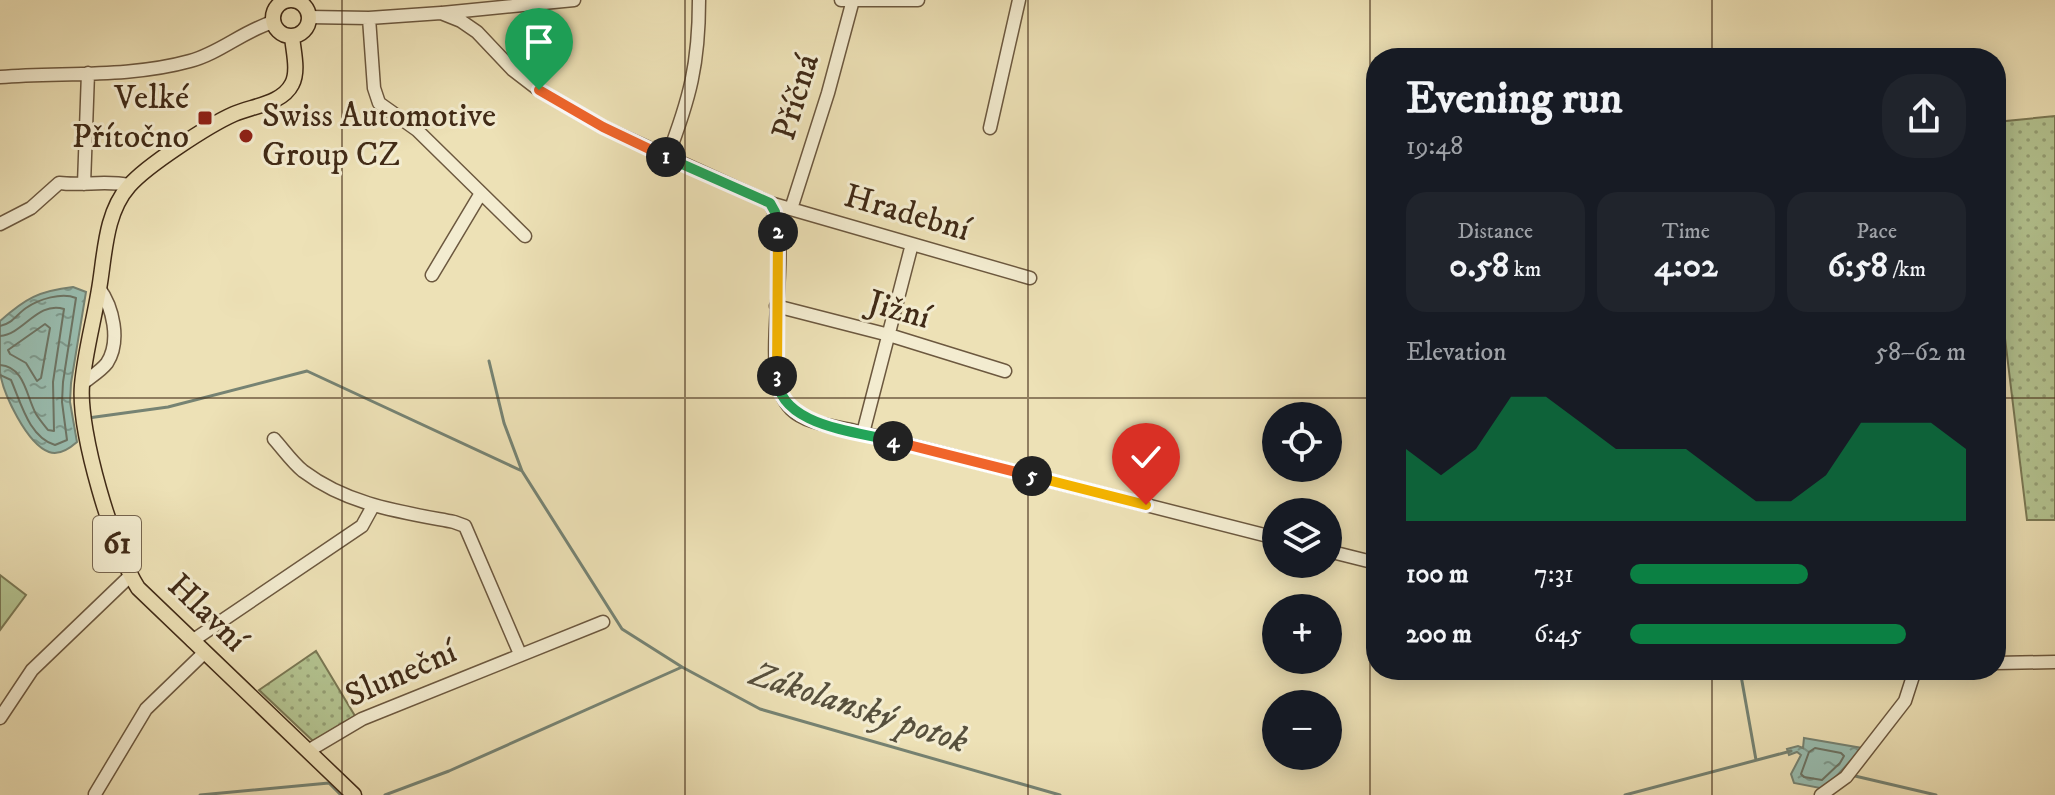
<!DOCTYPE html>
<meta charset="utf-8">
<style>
body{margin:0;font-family:"IM FELL DW Pica",serif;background:#20242c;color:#f1f3f6;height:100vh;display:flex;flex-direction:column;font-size:30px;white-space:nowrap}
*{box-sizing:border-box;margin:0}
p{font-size:26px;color:#9ea1a6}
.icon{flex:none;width:44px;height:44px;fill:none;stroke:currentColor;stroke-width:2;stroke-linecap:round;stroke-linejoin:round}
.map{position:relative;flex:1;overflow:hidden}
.drawer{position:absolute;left:1366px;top:48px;width:640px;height:632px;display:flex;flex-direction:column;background:#171b24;border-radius:32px;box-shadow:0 4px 20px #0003}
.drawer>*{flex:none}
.buttons{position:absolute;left:1262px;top:402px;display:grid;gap:16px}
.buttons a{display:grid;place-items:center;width:80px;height:80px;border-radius:50%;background:#171b24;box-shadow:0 4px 20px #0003;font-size:40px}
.pin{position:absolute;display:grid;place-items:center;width:68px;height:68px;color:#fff;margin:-82px -34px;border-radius:50% 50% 50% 0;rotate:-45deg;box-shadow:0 0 8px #0007}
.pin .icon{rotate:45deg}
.km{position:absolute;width:40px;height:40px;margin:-20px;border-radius:50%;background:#222;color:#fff;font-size:22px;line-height:40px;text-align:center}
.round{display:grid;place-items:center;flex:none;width:84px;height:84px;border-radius:32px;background:#20242c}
.overview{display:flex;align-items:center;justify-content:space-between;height:136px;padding:0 40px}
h1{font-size:44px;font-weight:700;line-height:60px}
.stats{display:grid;grid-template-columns:repeat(3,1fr);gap:12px;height:136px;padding:8px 40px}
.stats div{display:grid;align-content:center;border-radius:20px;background:#20242c;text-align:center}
.stats b{font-size:34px;font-weight:700}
.stats small{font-size:22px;font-weight:400}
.stats p{font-size:22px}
.chart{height:224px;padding:16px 40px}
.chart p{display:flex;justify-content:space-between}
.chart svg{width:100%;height:144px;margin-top:8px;fill:#0b8043;opacity:.7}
ul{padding:0 40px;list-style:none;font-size:26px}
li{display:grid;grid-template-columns:128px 96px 1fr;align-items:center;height:60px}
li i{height:20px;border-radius:10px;background:#0b8043}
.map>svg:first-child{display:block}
</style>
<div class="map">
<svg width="2055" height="795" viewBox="0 0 2055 795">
<defs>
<pattern id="grass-dots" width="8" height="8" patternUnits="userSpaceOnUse" patternTransform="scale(2)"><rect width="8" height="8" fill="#b4c491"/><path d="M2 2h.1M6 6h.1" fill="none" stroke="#949f75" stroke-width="1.8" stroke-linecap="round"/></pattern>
<pattern id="water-ripples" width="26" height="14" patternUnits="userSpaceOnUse" patternTransform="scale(2)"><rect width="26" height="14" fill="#99bdb0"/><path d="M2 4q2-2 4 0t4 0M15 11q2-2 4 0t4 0" fill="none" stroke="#7e9a8e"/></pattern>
</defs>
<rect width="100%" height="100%" fill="#ede1b6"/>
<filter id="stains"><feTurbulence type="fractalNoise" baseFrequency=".0025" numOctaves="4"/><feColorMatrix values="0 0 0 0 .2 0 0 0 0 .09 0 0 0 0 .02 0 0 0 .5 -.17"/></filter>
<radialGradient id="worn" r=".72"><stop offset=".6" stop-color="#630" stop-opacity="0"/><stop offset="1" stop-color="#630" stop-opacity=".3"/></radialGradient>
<!-- grass -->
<path fill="url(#grass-dots)" stroke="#7a7854" stroke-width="2" d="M2055,116V520H2027L1996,264V122Z
M316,651L355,716L313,741L259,690Z"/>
<!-- pitch -->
<path fill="#b4c491" stroke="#7a7854" stroke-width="2" d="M0,575L26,595L0,630Z"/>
<!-- water -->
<path fill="url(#water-ripples)" stroke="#768373" stroke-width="2" d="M73,287L86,292L71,383L70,402L77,442C69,449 59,456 49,452C27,444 3,394 0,372C0,355 0,337 0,321C26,298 39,291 73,287Z
M1804,738L1862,748L1825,789L1794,783L1791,774L1801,755L1797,752L1789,755L1787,749L1798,746L1803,748Z"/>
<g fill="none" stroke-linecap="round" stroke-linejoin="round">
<!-- shore -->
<path stroke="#6d7464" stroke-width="2" d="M45,324L50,328L41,378L37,381L26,363L10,354L8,350Z
M0,326C12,324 17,314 26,308C39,299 62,292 76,298L63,382L62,402L67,440L55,445C29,437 21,403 11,380L0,375
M0,336C24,334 37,301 64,309L53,382L54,431L48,430C44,425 39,419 36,414C26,396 25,367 0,365
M1815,748L1841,753L1844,756L1840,763L1822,780L1804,777L1801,774L1809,752Z"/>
<!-- stream -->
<path stroke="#768373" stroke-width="3" d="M489,361L504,423L522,471
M88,418L168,407L307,371L522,471L622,629L682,667
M1740,670L1756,760
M1855,776L1936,795
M200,795L329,783L341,795
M385,795L449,771L682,667L760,709L1060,795
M1625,795L1791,751"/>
<!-- minor casing -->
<g stroke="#6c583f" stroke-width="15">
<path id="minor" d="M841,0H918
M442,13L574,0
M309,17L369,18L441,13L461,21L477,32L513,70L539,90L603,127L770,203C797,250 754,373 791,409C806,424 835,426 855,431L1276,538
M369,18L374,88L379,103L417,130L525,236
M0,77C62,72 129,78 190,61C220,53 243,31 273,22
M990,128L1019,0
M667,158C690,98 699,64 699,0
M84,184L88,73
M770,203L1030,278
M791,209L828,93L853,0
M0,224L31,208L59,183C83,186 105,180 129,185
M432,275L481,193
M776,306L889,335L1005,371
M82,384C89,378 101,371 107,363C121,341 113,307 99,288
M863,433L912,244
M274,439C283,449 292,462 303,471C348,505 401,512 454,522L465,526L520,654
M1328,551L1376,563
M192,641L362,526L373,506
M1996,663L2055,662
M0,718L32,670L130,576
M308,751L362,719L603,622
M95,794L146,709L204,653
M1821,795L1846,777L1905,701L1915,670"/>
</g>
<!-- major casing -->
<g stroke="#412b17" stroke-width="17">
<path id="major" d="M273 18a18 18 0 1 1 36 0a18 18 0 1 1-36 0Z
M292,36C293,50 299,71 292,84C282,104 252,106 234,114C209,125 146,166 129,186C106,212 105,251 100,283C95,317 85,351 82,385C78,431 113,549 138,588L354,795"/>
</g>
<!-- minor -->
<use href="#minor" stroke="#f3ecd0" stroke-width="12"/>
<!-- major -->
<use href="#major" stroke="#ede1b6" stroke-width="14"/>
</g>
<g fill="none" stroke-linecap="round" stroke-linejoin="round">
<!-- split-1 casing -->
<g stroke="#fff" stroke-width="16">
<path id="split-1" d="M539,90L603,127L666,157"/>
</g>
<!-- split-2 casing -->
<g stroke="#fff" stroke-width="16">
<path id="split-2" d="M666,157L770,203L775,212L778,232"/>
</g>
<!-- split-3 casing -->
<g stroke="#fff" stroke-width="16">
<path id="split-3" d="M777,376L778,232"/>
</g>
<!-- split-4 casing -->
<g stroke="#fff" stroke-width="16">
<path id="split-4" d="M777,376C778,426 855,431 893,441"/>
</g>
<!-- split-5 casing -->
<g stroke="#fff" stroke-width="16">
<path id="split-5" d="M893,441L1032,476"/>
</g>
<!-- split-6 casing -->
<g stroke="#fff" stroke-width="16">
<path id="split-6" d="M1032,476L1146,505"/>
</g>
<!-- split-1 -->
<use href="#split-1" stroke="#f0652b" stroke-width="10"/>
<!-- split-2 -->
<use href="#split-2" stroke="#22a559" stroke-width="10"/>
<!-- split-3 -->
<use href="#split-3" stroke="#f5b400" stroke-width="10"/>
<!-- split-4 -->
<use href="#split-4" stroke="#22a559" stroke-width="10"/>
<!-- split-5 -->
<use href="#split-5" stroke="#f0652b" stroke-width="10"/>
<!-- split-6 -->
<use href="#split-6" stroke="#f5b400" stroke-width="10"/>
</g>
<!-- grid -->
<path fill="none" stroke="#412b17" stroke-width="2" stroke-opacity="0.55" d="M342,0V795M685,0V795M1028,0V795M1370,0V795M1712,0V58M0,398H1376M1996,398H2055M1712,670V795"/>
<!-- markers -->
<g fill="#8f2418" stroke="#f3ecd0" stroke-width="3">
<rect x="197" y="110" width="16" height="16" rx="4"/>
<circle cx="246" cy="136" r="8"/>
</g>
<g text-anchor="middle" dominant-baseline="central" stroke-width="6" stroke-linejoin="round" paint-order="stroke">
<!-- shield labels -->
<rect fill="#f3ecd0" stroke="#76654e" stroke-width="2" x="93" y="516" width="48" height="56" rx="6"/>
<g font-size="32" font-weight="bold" fill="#412b17">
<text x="117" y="544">61</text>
</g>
<!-- street labels -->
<g font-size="34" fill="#412b17" stroke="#f3ecd0">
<text transform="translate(796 97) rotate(-73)">Příčná</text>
<text transform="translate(907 213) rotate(16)">Hradební</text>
<text transform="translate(899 310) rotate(16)">Jižní</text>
<text transform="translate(207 613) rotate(44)">Hlavní</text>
<text transform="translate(401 674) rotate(-24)">Sluneční</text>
</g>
<!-- poi labels -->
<g font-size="34" fill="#412b17" stroke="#f3ecd0" text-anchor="end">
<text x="189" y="98">Velké<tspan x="189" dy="39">Přítočno</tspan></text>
<text x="262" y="116" text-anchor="start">Swiss Automotive<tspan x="262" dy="39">Group CZ</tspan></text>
</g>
<!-- water labels -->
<g font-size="36" font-style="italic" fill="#57503d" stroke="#f3ecd0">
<text transform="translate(859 708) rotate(18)">Zákolanský potok</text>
</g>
</g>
<rect width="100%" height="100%" filter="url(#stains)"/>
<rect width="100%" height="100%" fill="url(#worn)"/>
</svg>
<div class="buttons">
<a><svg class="icon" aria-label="locate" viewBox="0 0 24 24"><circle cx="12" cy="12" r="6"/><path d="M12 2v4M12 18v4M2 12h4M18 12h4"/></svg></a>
<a><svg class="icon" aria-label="layers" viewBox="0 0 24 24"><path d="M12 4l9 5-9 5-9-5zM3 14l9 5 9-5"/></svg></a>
<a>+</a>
<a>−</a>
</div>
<div class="pin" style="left:539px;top:90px;background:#1e9e55"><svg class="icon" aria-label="arrive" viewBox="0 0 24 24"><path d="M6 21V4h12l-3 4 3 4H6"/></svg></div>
<div class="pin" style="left:1146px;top:505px;background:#d93025"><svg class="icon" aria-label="check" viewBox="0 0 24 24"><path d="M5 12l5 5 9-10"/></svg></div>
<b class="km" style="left:666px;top:157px">1</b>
<b class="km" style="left:778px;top:232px">2</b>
<b class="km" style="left:777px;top:376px">3</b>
<b class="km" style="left:893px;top:441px">4</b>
<b class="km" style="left:1032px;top:476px">5</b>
<section class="drawer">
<div class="overview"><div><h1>Evening run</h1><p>19:48</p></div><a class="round"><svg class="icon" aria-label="share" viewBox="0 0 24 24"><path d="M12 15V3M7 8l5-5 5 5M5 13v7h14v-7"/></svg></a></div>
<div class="stats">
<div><p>Distance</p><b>0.58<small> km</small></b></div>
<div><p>Time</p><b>4:02</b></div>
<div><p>Pace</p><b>6:58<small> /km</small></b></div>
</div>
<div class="chart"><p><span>Elevation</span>58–62 m</p>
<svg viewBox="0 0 160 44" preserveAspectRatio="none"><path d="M0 44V22L10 30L20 22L30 6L40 6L50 14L60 22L70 22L80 22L90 30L100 38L110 38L120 30L130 14L140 14L150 14L160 22V44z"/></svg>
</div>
<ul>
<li><b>100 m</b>7:31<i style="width:53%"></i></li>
<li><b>200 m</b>6:45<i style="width:82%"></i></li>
</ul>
</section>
</div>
